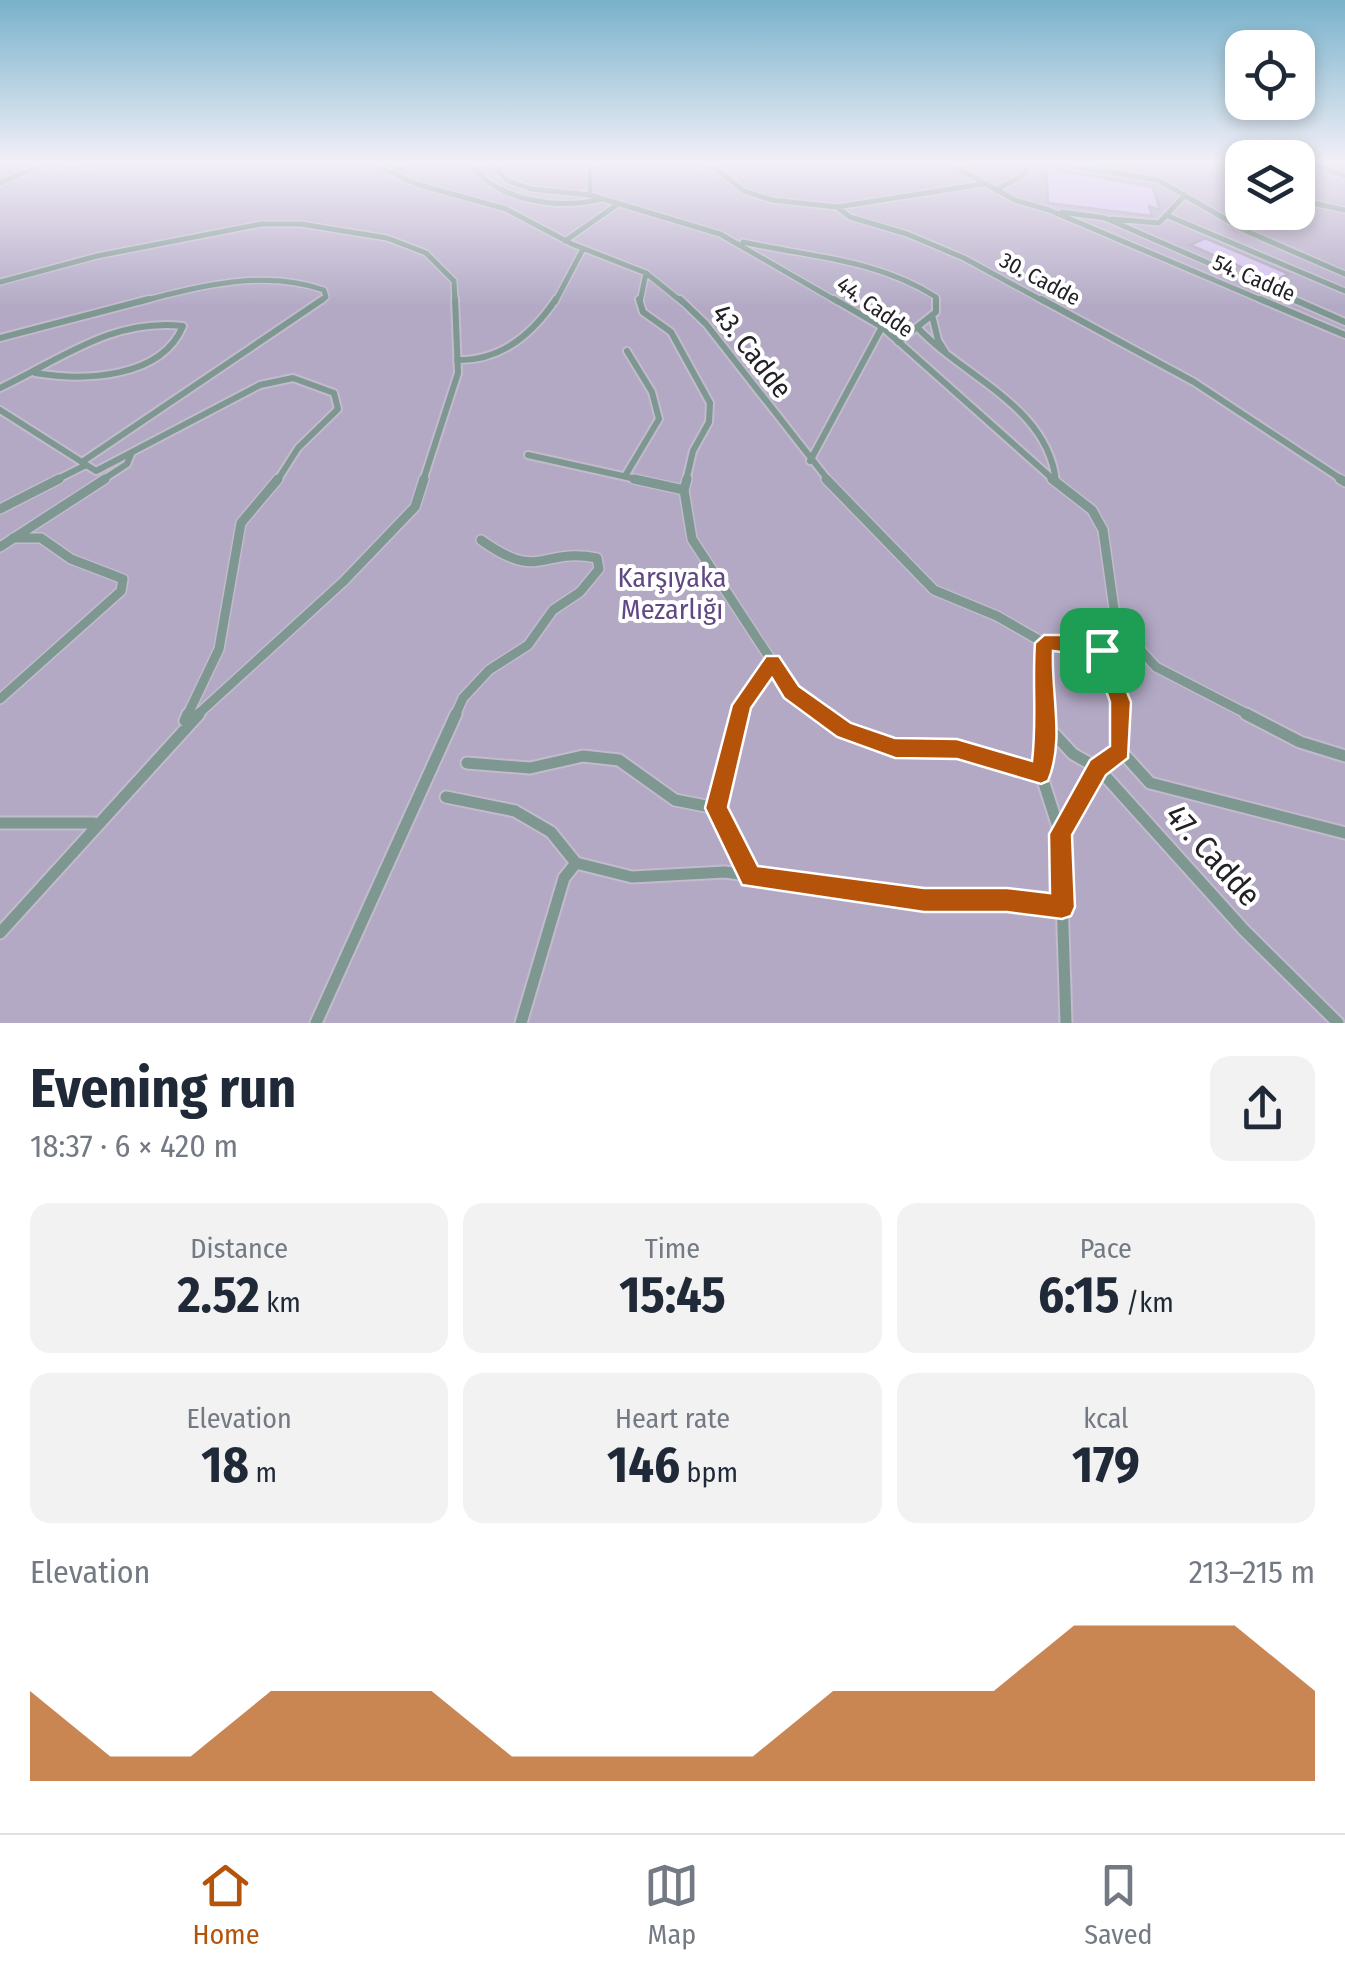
<!DOCTYPE html>
<meta charset="utf-8">
<style>
body{margin:0;font-family:"Fira Sans Condensed",sans-serif;background:#f2f2f3;color:#1f2937;height:100vh;display:flex;flex-direction:column;font-size:38px;white-space:nowrap}
*{box-sizing:border-box;margin:0}
p{font-size:32px;color:#747a83}
.icon{flex:none;width:55px;height:55px;fill:none;stroke:currentColor;stroke-width:2;stroke-linecap:round;stroke-linejoin:round}
.map{position:relative;height:1023px;overflow:hidden}
.sheet{display:flex;flex-direction:column;background:#fff;flex:1}
.sheet>*{flex:none}
.buttons{position:absolute;left:1225px;top:30px;display:grid;gap:20px}
.buttons a{display:grid;place-items:center;width:90px;height:90px;border-radius:20px;background:#fff;box-shadow:0 5px 15px #0003;font-size:50px}
.pin{position:absolute;display:grid;place-items:center;width:85px;height:85px;color:#fff;margin:-42px;border-radius:20px;box-shadow:0 5px 15px #0006}
.round{display:grid;place-items:center;flex:none;width:105px;height:105px;border-radius:20px;background:#f2f2f3}
.headline{display:flex;align-items:center;justify-content:space-between;height:170px;padding:0 30px}
h1{font-size:55px;font-weight:700;line-height:75px}
.stats{display:grid;grid-template-columns:repeat(3,1fr);gap:15px;height:170px;padding:10px 30px}
.stats div{display:grid;align-content:center;border-radius:20px;background:#f2f2f3;text-align:center}
.stats b{font-size:50px;font-weight:700}
.stats small{font-size:28px;font-weight:400}
.stats p{font-size:28px}
.chart{height:280px;padding:20px 30px}
.chart p{display:flex;justify-content:space-between}
.chart svg{width:100%;height:180px;margin-top:10px;fill:#b45309;opacity:.7}
.dock{display:flex;justify-content:space-around;align-items:center;height:140px;border-top:2px solid #e0e1e3;background:#fff;font-size:28px;color:#747a83}
.dock a{display:grid;justify-items:center;gap:5px}
.dock .on{color:#b45309}
.map>svg:first-child{display:block}
</style>
<div class="map">
<svg width="1345" height="1023" viewBox="0 0 1345 1023">
<rect width="100%" height="100%" fill="#e4ddf0"/>
<!-- green -->
<path fill="#b3a9c5" d="M0,164H1242V212H1298V164H1345V1023H0Z"/>
<!-- building -->
<path fill="#d1c0ef" stroke="#a8a2b4" stroke-width="2.5" d="M1046,164H1053L1058,170L1153,187L1160,210L1149,206L1152,216L1048,203Z
M1205,238L1289,274L1274,281L1190,245Z"/>
<g fill="none" stroke-linecap="round" stroke-linejoin="round">
<!-- lane-far3 casing -->
<g stroke="#c1bbcc" stroke-width="8">
<path id="lane-far3" d="M50,164L70,167L98,164
M373,164L416,184L506,209L572,244L646,273L682,302
M470,164C497,201 558,210 601,199
M491,164L508,181L532,189L590,195L720,234L838,302
M590,164V195
M696,164L715,168L744,191L772,200L837,207L850,217L907,234L964,258L1045,302
M950,164L1015,200L1049,210L1266,302
M1059,164L1158,180L1246,231L1345,274
M1311,164L1345,176
M392,173L409,164
M0,183L44,164
M1235,183L1242,185
M996,190L1025,174L1028,164
M1298,200L1345,210
M837,207L983,184
M1062,212L1105,218L1298,302
M1166,215L1345,291
M1112,219L1159,223L1185,195
M565,241L618,204
M743,242C810,257 877,259 936,297V302
M0,282L97,256L261,224H301L387,238L426,253L454,281L455,302
M139,302C200,286 264,269 324,290L326,297L319,302
M555,302L583,249
M640,302L646,273"/>
</g>
<!-- lane-far2 casing -->
<g stroke="#c1bbcc" stroke-width="10">
<path id="lane-far2" d="M639,299L643,312L671,332L710,403L709,422L693,451L686,481
M680,299L706,324L829,481
M834,299L882,327L1055,481
M1041,299L1194,382L1344,481
M1260,299L1345,335
M1293,299L1345,322
M932,315L938,340L946,353
M917,327C964,378 1047,405 1056,481
M0,338L149,299
M898,342L936,312V299
M457,360C501,361 532,335 556,299
M0,388C61,359 113,318 183,326C161,379 84,381 35,373
M0,410L96,471L260,385L293,378L334,393L338,409L298,448L277,481
M528,455L645,481
M810,461L882,327
M82,462L323,299
M625,476L659,419L652,392L627,351
M54,481L86,465
M101,481L127,464L132,452
M423,481L458,373L455,299"/>
</g>
<!-- lane-far1 casing -->
<g stroke="#c1bbcc" stroke-width="12">
<path id="lane-far1" d="M634,479L684,490
M687,479L684,490L692,539L792,692L825,716
M826,479L934,590L997,616L1044,643L1041,682L1046,716
M1052,479L1092,510L1103,530L1116,623
M1340,479L1345,482
M0,509L59,479
M0,547L105,479
M1116,623L1156,667L1251,716
M1044,643H1072L1101,650L1116,623
M1101,650L1121,702V716
M0,699L121,591L123,579L71,559L41,538H13
M187,716L219,649L241,523L278,479
M196,716L344,581L415,507L424,479
M455,716L463,698L489,670L528,645L553,610L580,592L599,569L597,558C540,547 541,583 481,540
M739,716L742,705L773,662"/>
</g>
<!-- lane casing -->
<g stroke="#c1bbcc" stroke-width="15">
<path id="lane" d="M740,714L716,808L750,877
M822,714L844,730L895,748L957,749L1041,774
M1045,714L1041,774L1060,833L1066,1023
M1121,714V751
M1246,714L1300,742L1345,756
M185,721L188,714
M1047,726L1073,754L1098,768L1244,930L1338,1023
M467,763L530,768L583,756L619,760L675,800L716,808
M446,797L515,811L551,832L576,863L632,877L725,872L924,900H1007L1062,907
M0,823H94
M1060,833L1098,768L1121,751L1150,783L1345,833
M0,933L199,714
M316,1023L456,714
M521,1023L564,878L576,863"/>
</g>
<!-- lane-far3 -->
<use href="#lane-far3" stroke="#7e9791" stroke-width="5"/>
<!-- lane-far2 -->
<use href="#lane-far2" stroke="#7e9791" stroke-width="6"/>
<!-- lane-far1 -->
<use href="#lane-far1" stroke="#7e9791" stroke-width="9"/>
<!-- lane -->
<use href="#lane" stroke="#7e9791" stroke-width="11"/>
</g>
<!-- sky -->
<linearGradient id="sky" x2="0" y2="1"><stop stop-color="#78b2cb"/><stop offset="0.53" stop-color="#f3f0f8"/><stop offset="1" stop-color="#f3f0f8" stop-opacity="0"/></linearGradient>
<rect width="1345" height="307" fill="url(#sky)"/>
<!-- route -->
<path fill="#b45309" stroke="#fff" stroke-width="2.5" fill-rule="evenodd" d="M1044,635H1072L1108,644L1131,702L1128,758L1106,775L1072,835L1075,907L1071,916L1062,919L1007,912H924L742,885L705,808L732,705L766,656H779L799,686L851,723L895,738L957,739L1032,761C1037,721 1032,683 1035,643ZM1053,651L1094,656L1110,702V746L1090,760L1049,834L1050,893L1007,888H924L758,866L728,807L751,708L772,678L784,698L837,737L895,758L957,759L1041,784L1048,781C1065,741 1051,693 1053,651Z"/>
<g text-anchor="middle" dominant-baseline="central" stroke-width="8" stroke-linejoin="round" paint-order="stroke">
<!-- far-street labels -->
<g font-size="22" fill="#232027" stroke="#fff">
<text transform="translate(1254 278) rotate(23)">54. Cadde</text>
<text transform="translate(1040 279) rotate(28)">30. Cadde</text>
<text transform="translate(875 307) rotate(35)">44. Cadde</text>
</g>
<!-- street labels -->
<g font-size="28" fill="#232027" stroke="#fff">
<text transform="translate(752 351) rotate(52)">43. Cadde</text>
</g>
<!-- park labels -->
<g font-size="28" fill="#614884" stroke="#fff">
<text x="672" y="577">Karşıyaka<tspan x="672" dy="32">Mezarlığı</tspan></text>
</g>
<!-- near-street labels -->
<g font-size="32" fill="#232027" stroke="#fff">
<text transform="translate(1213 855) rotate(48)">47. Cadde</text>
</g>
</g>
</svg>
<div class="buttons">
<a><svg class="icon" aria-label="locate" viewBox="0 0 24 24"><circle cx="12" cy="12" r="6"/><path d="M12 2v4M12 18v4M2 12h4M18 12h4"/></svg></a>
<a><svg class="icon" aria-label="layers" viewBox="0 0 24 24"><path d="M12 4l9 5-9 5-9-5zM3 14l9 5 9-5"/></svg></a>
</div>
<div class="pin" style="left:1102px;top:650px;background:#1e9e55"><svg class="icon" aria-label="arrive" viewBox="0 0 24 24"><path d="M6 21V4h12l-3 4 3 4H6"/></svg></div>
</div>
<section class="sheet">
<div class="headline"><div><h1>Evening run</h1><p>18:37 · 6 × 420 m</p></div><a class="round"><svg class="icon" aria-label="share" viewBox="0 0 24 24"><path d="M12 15V3M7 8l5-5 5 5M5 13v7h14v-7"/></svg></a></div>
<div class="stats">
<div><p>Distance</p><b>2.52<small> km</small></b></div>
<div><p>Time</p><b>15:45</b></div>
<div><p>Pace</p><b>6:15<small> /km</small></b></div>
</div>
<div class="stats">
<div><p>Elevation</p><b>18<small> m</small></b></div>
<div><p>Heart rate</p><b>146<small> bpm</small></b></div>
<div><p>kcal</p><b>179</b></div>
</div>
<div class="chart"><p><span>Elevation</span>213–215 m</p>
<svg viewBox="0 0 160 44" preserveAspectRatio="none"><path d="M0 44V22L10 38L20 38L30 22L40 22L50 22L60 38L70 38L80 38L90 38L100 22L110 22L120 22L130 6L140 6L150 6L160 22V44z"/></svg>
</div>
</section>
<nav class="dock">
<a class="on"><svg class="icon" aria-label="home" viewBox="0 0 24 24"><path d="M3 11l9-7 9 7M6 9v11h12V9"/></svg>Home</a>
<a><svg class="icon" aria-label="map" viewBox="0 0 24 24"><path d="M3 6l6-2 6 2 6-2v14l-6 2-6-2-6 2zM9 4v14M15 6v14"/></svg>Map</a>
<a><svg class="icon" aria-label="saved" viewBox="0 0 24 24"><path d="M7 4h10v16l-5-4-5 4z"/></svg>Saved</a>
</nav>
